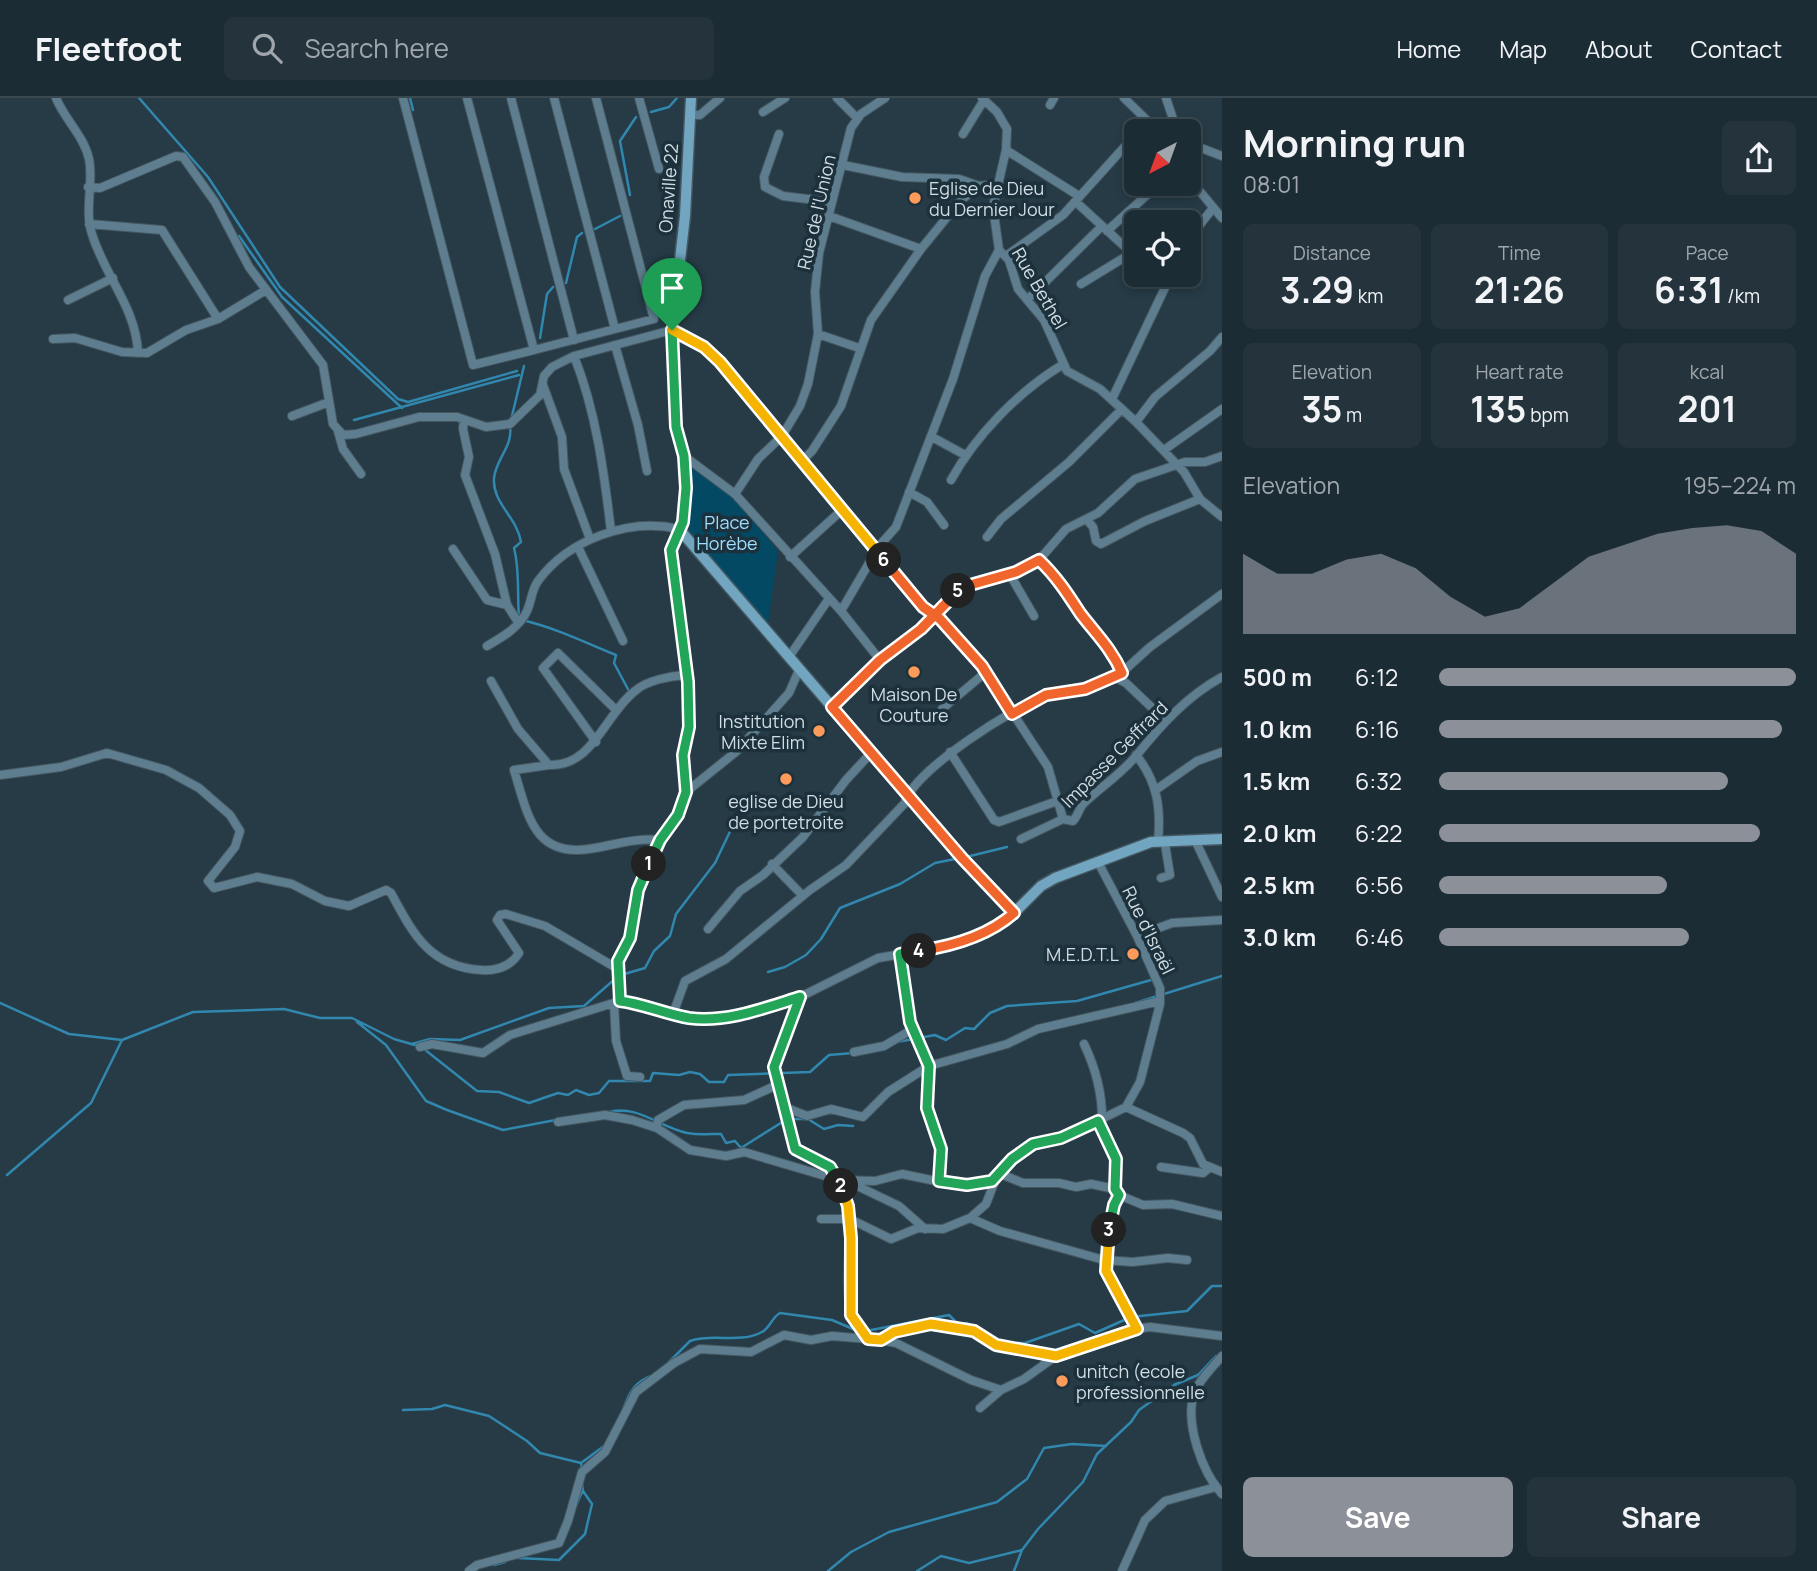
<!DOCTYPE html>
<meta charset="utf-8">
<style>
body{margin:0;font-family:Manrope,sans-serif;background:#25343c;color:#f1f3f6;height:100vh;display:flex;flex-direction:column;font-size:26px;white-space:nowrap}
*{box-sizing:border-box;margin:0}
p{font-size:23px;color:#a0a7ac}
.icon{flex:none;width:38px;height:38px;fill:none;stroke:currentColor;stroke-width:2;stroke-linecap:round;stroke-linejoin:round}
.map{position:relative;flex:1;overflow:hidden}
.drawer{display:flex;flex-direction:column;background:#1c2c34;width:595px}
.drawer>*{flex:none}
.needle{width:46px;rotate:221deg}
.buttons{position:absolute;left:1124px;top:21px;display:grid;gap:14px}
.buttons a{display:grid;place-items:center;width:77px;height:77px;border-radius:10px;background:#1c2c34;box-shadow:0 4px 10px #0003,0 0 0 2px #3a484f;font-size:35px}
.pin{position:absolute;display:grid;place-items:center;width:60px;height:60px;color:#fff;margin:-72px -30px;border-radius:50% 50% 50% 0;rotate:-45deg;box-shadow:0 0 7px #0007}
.pin .icon{rotate:45deg}
.km{position:absolute;width:35px;height:35px;margin:-18px;border-radius:50%;background:#222;color:#fff;font-size:19px;line-height:35px;text-align:center}
.round{display:grid;place-items:center;flex:none;width:74px;height:74px;border-radius:10px;background:#25343c}
.headline{display:flex;align-items:center;justify-content:space-between;height:119px;padding:0 21px}
h1{font-size:38px;font-weight:700;line-height:52px}
.figures{display:grid;grid-template-columns:repeat(3,1fr);gap:10px;height:119px;padding:7px 21px}
.figures div{display:grid;align-content:center;border-radius:10px;background:#25343c;text-align:center}
.figures b{font-size:35px;font-weight:700}
.figures small{font-size:19px;font-weight:400}
.figures p{font-size:19px}
.chart{height:196px;padding:14px 21px}
.chart p{display:flex;justify-content:space-between}
.chart svg{width:100%;height:126px;margin-top:7px;fill:#8c9099;opacity:.7}
.cta{display:flex;gap:14px;margin-top:auto;padding:14px 21px}
.cta a{flex:1;height:80px;border-radius:10px;background:#8c9099;color:#fff;font-size:28px;font-weight:700;line-height:80px;text-align:center}
.cta a+a{background:#25343c;color:#f1f3f6}
ul{padding:0 21px;list-style:none;font-size:23px}
li{display:grid;grid-template-columns:112px 84px 1fr;align-items:center;height:52px}
li i{height:18px;border-radius:9px;background:#8c9099}
header{display:flex;align-items:center;gap:42px;box-sizing:border-box;height:98px;padding:0 35px;background:#1c2c34;border-bottom:2px solid #3a484f}
header strong{font-size:33px}
nav{display:flex;gap:38px;margin-inline-start:auto;font-size:24px}
.search{width:490px;height:63px;background:#25343c;display:flex;align-items:center;gap:18px;box-sizing:border-box;padding:0 24px;border-radius:10px;color:#a0a7ac;font-size:26px}
main{display:flex;flex:1;min-height:0}
.map>svg:first-child{display:block}
</style>
<header>
<strong>Fleetfoot</strong>
<div class="search"><svg class="icon" aria-label="search" viewBox="0 0 24 24"><circle cx="10" cy="10" r="6"/><path d="M15 15l6 6"/></svg>Search here</div>
<nav><a>Home</a><a>Map</a><a>About</a><a>Contact</a></nav>
</header>
<main>
<div class="map">
<svg width="1222" height="1473" viewBox="0 0 1222 1473">
<rect width="100%" height="100%" fill="#263b46"/>
<!-- green -->
<path fill="#044964" d="M689,362L729,392L778,453L768,525L690,435Z"/>
<g fill="none" stroke-linecap="round" stroke-linejoin="round">
<!-- stream -->
<path stroke="#3187ae" stroke-width="2.5" d="M139,0L208,79L280,189L398,301L408,304L517,273
M410,0L413,12
M651,14L669,9L677,0
M630,97L620,43L636,19
M595,131L620,118
M239,138L282,199L402,310
M566,185L577,139L582,135
M540,240L547,196L553,189
M354,322L519,277
M511,322L524,268
M510,329C513,348 496,361 494,380C492,405 517,419 521,444L514,450C520,473 517,495 519,520
M522,522C556,530 584,544 616,557L614,565L629,593
M966,759L1007,749
M768,874L785,869L806,857L821,841L840,810L900,786L935,765L960,760
M621,877L645,870L654,853L670,838L676,816L715,765L736,721
M0,905L69,936L96,939L122,942L193,914L284,911L320,920H352L394,941L418,948
M1135,905L1222,878
M357,924L386,947L426,1003L447,1012L503,1032L582,1017
M897,944L935,937L946,942L965,930L974,931L990,915L1007,908L1077,903L1151,882
M412,946L430,941L460,942L549,910L584,908L616,880
M424,951L477,993L499,994L529,1005L558,995L568,997L576,992L589,997L599,995L609,983H650L653,975L679,977L690,974L700,976L709,984H724L728,977L810,974L829,957L853,955
M606,1015C637,1005 658,1029 687,1035C698,1037 710,1036 721,1036L726,1045L735,1043L741,1050L784,1023
M791,1021H808L824,1031L838,1027L853,1028
M7,1077L91,1005L122,942
M866,1233L949,1217L959,1227L967,1225L975,1229
M1005,1245H1025L1079,1226L1095,1235L1131,1219L1187,1213L1212,1188H1222
M669,1264L690,1243C713,1235 739,1246 762,1234C770,1230 772,1219 780,1215L832,1222L860,1234
M403,1312L432,1311L445,1307L489,1318L527,1343L540,1355L581,1365
M623,1312C629,1294 635,1283 654,1277
M582,1372L581,1365L604,1348
M575,1410L582,1394
M518,1460L559,1462L585,1436L592,1406L583,1393L582,1386
M494,1467L505,1464
M828,1473L851,1454L889,1434L997,1404L1027,1381L1044,1350L1072,1346L1106,1348
M917,1473L941,1458L969,1465L1022,1452
M1014,1473L1022,1452L1038,1431L1083,1384L1097,1356L1131,1324L1139,1312L1174,1287L1198,1277L1216,1258"/>
<!-- street casing -->
<g stroke="#455862" stroke-width="10">
<path id="street" d="M56,0C65,22 84,38 89,61C94,85 84,112 92,136C105,179 136,209 138,255
M403,0L473,267L534,252
M467,0L534,252L615,231L554,0
M511,0L574,242
M596,0L654,221L615,231
M639,0L659,71
M837,0L857,20
M982,0L997,14L1007,31L1006,52L993,109L999,152L1009,162L1018,191L1044,222L1067,273L1100,291L1136,324L1184,374L1200,401L1222,419
M1124,0L1158,33
M1166,0L1175,27L1172,33
M1050,7L1054,0
M763,14L785,0
M691,17H700L720,0
M779,36L764,79L765,89L783,98L832,104
M963,36L984,2
M1188,45L1222,58
M1006,52L1079,98
M843,67L902,79L959,81L979,88
M1188,79L1222,120
M88,89L100,90L176,58L183,59L215,104L249,169L323,267L333,326L343,337L356,336L419,319H457L486,329L510,326L540,297L544,278L552,269L574,258L672,232L704,249L720,264L903,481L923,509L944,525L987,576L1048,669L1063,721
M1076,104L1136,159
M829,118L921,151
M89,126L162,132L218,221
M1107,133L1159,86
M1188,142L1213,110
M1006,158L1063,117L1136,36
M1081,186L1130,156
M68,202L113,180
M1027,202L1102,128
M818,236L859,250
M53,241L75,240L122,254L147,255L186,232L218,221L266,192
M615,247L638,327L647,373
M574,258C596,313 604,374 611,433
M543,287L562,339L564,371L590,441
M1112,301L1171,177
M292,318L329,304
M464,322L463,331L469,359L465,377L495,456L507,507L518,524
M1136,324L1155,299L1210,253L1222,239
M338,333L343,351L361,376
M932,339L965,357
M1164,352L1222,311
M684,358L735,396L841,513L880,562
M802,363L812,353L841,308L871,222L921,151L961,102L979,88L998,86
M951,382C976,337 1018,294 1062,267
M909,394L927,404L944,427
M735,396L758,361L782,338L800,308L808,286L818,236L815,194L819,155L851,30L861,16L885,0
M1087,422L1093,429L1096,443L1101,446L1145,423L1200,401
M987,439L1001,421L1069,364L1122,311
M578,449L623,543
M453,451L487,502L507,507
M790,459L842,412
M1039,462C1056,478 1067,495 1080,515C1095,535 1112,551 1122,575
M1009,475L1034,518
M841,513L879,448L896,429L953,281L985,178L999,152
M487,548C501,540 520,529 527,513C532,502 531,493 538,483C568,442 629,419 679,431L671,452L688,584L689,629L683,657L686,694L678,717L660,742L638,792L630,840L618,863L620,903
M789,559L828,502
M1118,578L1150,549L1222,496
M491,583L518,631L549,667C593,669 605,616 635,593C647,582 671,578 686,577
M832,609L880,562L921,531L939,510L963,489L1016,474L1039,462L1066,431L1098,415L1135,381L1185,364H1205L1222,358
M942,611L986,574
M596,644L543,570L558,555L616,612
M950,654L994,722L999,724L1060,702
M1136,657C1158,684 1161,711 1158,744
M549,667L514,672C528,718 534,762 595,750C618,746 635,740 660,742
M0,677L61,669L107,655L166,672L199,690L230,717L240,733L235,749L208,783L214,790L257,779L292,786L325,803L349,808L386,792L391,795C413,836 430,869 481,872C497,873 511,868 519,855L497,822L500,817L506,816L545,828L618,871
M1157,691L1197,663L1222,654
M686,694L737,653L789,595L799,572
M1021,741L1063,721L1073,723C1078,718 1079,710 1084,705C1101,689 1120,677 1136,658C1161,627 1187,598 1222,579
M1196,744L1222,799
M772,766L803,798
M1161,780L1170,777L1165,746
M708,831L740,793L763,777L803,739L846,682L871,655
M1137,838L1172,825L1222,822
M900,856L910,924L929,968L927,1010L941,1051L939,1083
M800,899L774,969L795,1051C879,1082 837,1150 851,1214C853,1223 863,1233 868,1241
M614,905L616,943L627,978L640,979
M673,916L685,883L726,861L810,792L846,767L905,705C912,673 1017,607 1048,597C1071,590 1093,589 1116,580L1126,585L1166,623
M1084,946C1095,969 1102,994 1102,1020
M420,949L432,946L483,955L510,937L620,903L644,906L690,920H721L754,913L800,899L878,860L950,848L1000,827L1014,815
M854,954L884,948L913,931
M784,1009L807,1018L831,1011L863,1019L888,994L929,968L1007,946L1038,931L1160,903
M1126,1009L1183,1035L1190,1040L1203,1066L1222,1074
M1098,1023L1116,1061L1115,1091L1119,1097L1143,1107L1172,1106L1222,1118
M558,1024L605,1017L632,1022L657,1030L690,1052L726,1058L744,1054L839,1082L875,1083L902,1076L955,1087L992,1083
M657,1030L658,1022L684,1007L744,1002L777,987
M1161,1069L1203,1075L1208,1071
M998,1075L1023,1085H1059L1076,1089L1091,1086L1115,1091
M849,1084L899,1108L925,1131
M1119,1097C1111,1105 1103,1161 1106,1172C1111,1192 1128,1212 1137,1231
M970,1120L1000,1133L1104,1162L1133,1164L1168,1160L1187,1162
M821,1121H850L891,1141L918,1130L943,1131L970,1120L986,1106L998,1075L1033,1046L1071,1036L1126,1009L1140,984L1160,906V890L1137,838L1099,766
M881,1242L893,1234L931,1226L974,1233L996,1247L1056,1258
M1222,1258C1213,1269 1197,1284 1193,1298C1186,1328 1202,1374 1222,1396
M980,1310L1001,1292
M469,1473L477,1467L559,1445L568,1423L582,1374L605,1354L636,1294L674,1265L700,1251L751,1254L784,1237L811,1242L832,1238L881,1242L896,1245L971,1282L1001,1292L1024,1281L1056,1258L1128,1232L1150,1229L1222,1238
M1122,1473L1145,1422L1165,1403L1216,1389"/>
</g>
<!-- secondary casing -->
<g stroke="#455862" stroke-width="13">
<path id="secondary" d="M691,0L685,118L672,232L676,329L684,358L686,390L683,424L679,431L962,760L1014,815L1041,788L1055,780L1151,744L1222,741"/>
</g>
<!-- street -->
<use href="#street" stroke="#5e7e8f" stroke-width="8"/>
<!-- secondary -->
<use href="#secondary" stroke="#71a5c0" stroke-width="10"/>
</g>
<g fill="none" stroke-linecap="round" stroke-linejoin="round">
<!-- split-1 casing -->
<g stroke="#fff" stroke-width="14">
<path id="split-1" d="M649,766L660,742L678,717L686,694L683,657L689,629L688,584L671,452L683,424L686,390L684,358L676,329L672,232"/>
</g>
<!-- split-2 casing -->
<g stroke="#fff" stroke-width="14">
<path id="split-2" d="M649,766L638,792L630,840L618,863L620,903C644,906 665,916 689,920C726,925 765,910 800,899L774,969L795,1051L830,1069L841,1088"/>
</g>
<!-- split-3 casing -->
<g stroke="#fff" stroke-width="14">
<path id="split-3" d="M841,1088L848,1108L851,1140V1217L868,1241L881,1242L894,1234L931,1226L974,1233L996,1247L1056,1258L1137,1231L1106,1173L1109,1132"/>
</g>
<!-- split-4 casing -->
<g stroke="#fff" stroke-width="14">
<path id="split-4" d="M919,853L900,856L910,924L929,968L927,1010L941,1051L939,1083L967,1087L992,1083L1012,1061L1033,1046L1061,1040L1098,1023L1116,1061L1115,1091L1119,1097L1114,1107L1109,1132"/>
</g>
<!-- split-5 casing -->
<g stroke="#fff" stroke-width="14">
<path id="split-5" d="M919,853C953,848 988,838 1014,815L962,760L832,609L880,562L921,531L958,493"/>
</g>
<!-- split-6 casing -->
<g stroke="#fff" stroke-width="14">
<path id="split-6" d="M884,462L923,509L940,521L982,568L1012,616L1046,597L1085,591L1122,575C1112,551 1095,535 1080,515C1067,495 1056,478 1039,462L1016,474L963,489L958,493"/>
</g>
<!-- split-7 casing -->
<g stroke="#fff" stroke-width="14">
<path id="split-7" d="M672,232L704,249L720,264L884,462"/>
</g>
<!-- split-1 -->
<use href="#split-1" stroke="#22a559" stroke-width="9"/>
<!-- split-2 -->
<use href="#split-2" stroke="#22a559" stroke-width="9"/>
<!-- split-3 -->
<use href="#split-3" stroke="#f5b400" stroke-width="9"/>
<!-- split-4 -->
<use href="#split-4" stroke="#22a559" stroke-width="9"/>
<!-- split-5 -->
<use href="#split-5" stroke="#f0652b" stroke-width="9"/>
<!-- split-6 -->
<use href="#split-6" stroke="#f0652b" stroke-width="9"/>
<!-- split-7 -->
<use href="#split-7" stroke="#f5b400" stroke-width="9"/>
</g>
<!-- markers -->
<g fill="#ff9b5a" stroke="#1c313b" stroke-width="2.5">
<circle cx="915" cy="100" r="7"/>
<circle cx="914" cy="574" r="7"/>
<circle cx="819" cy="633" r="7"/>
<circle cx="786" cy="681" r="7"/>
<circle cx="1133" cy="856" r="7"/>
<circle cx="1062" cy="1283" r="7"/>
</g>
<g text-anchor="middle" dominant-baseline="central" stroke-width="7" stroke-linejoin="round" paint-order="stroke">
<!-- street labels -->
<g font-size="18" fill="#d1dde4" stroke="#1c313b">
<text transform="translate(668 90) rotate(-86)">Onaville 22</text>
<text transform="translate(816 114) rotate(-77)">Rue de l'Union</text>
<text transform="translate(1040 190) rotate(60)">Rue Bethel</text>
<text transform="translate(1114 656) rotate(-45)">Impasse Geffrard</text>
<text transform="translate(1149 832) rotate(64)">Rue d'Israël</text>
</g>
<!-- poi labels -->
<g font-size="18" fill="#d1dde4" stroke="#1c313b" text-anchor="start">
<text x="929" y="90">Eglise de Dieu<tspan x="929" dy="21">du Dernier Jour</tspan></text>
<text x="914" y="596" text-anchor="middle">Maison De<tspan x="914" dy="21">Couture</tspan></text>
<text x="805" y="623" text-anchor="end">Institution<tspan x="805" dy="21">Mixte Elim</tspan></text>
<text x="786" y="703" text-anchor="middle">eglise de Dieu<tspan x="786" dy="21">de portetroite</tspan></text>
<text x="1119" y="856" text-anchor="end">M.E.D.T.L</text>
<text x="1076" y="1273">unitch (ecole<tspan x="1076" dy="21">professionnelle</tspan></text>
</g>
<!-- park labels -->
<g font-size="18" fill="#9fddfe" stroke="#1c313b">
<text x="727" y="424">Place<tspan x="727" dy="21">Horèbe</tspan></text>
</g>
</g>
</svg>
<div class="buttons">
<a><svg class="needle" viewBox="-14 -14 28 28"><path d="M0-13l5 13h-10z" fill="#e53935"/><path d="M0 13l5-13h-10z" fill="#a0a7ac"/></svg></a>
<a><svg class="icon" aria-label="locate" viewBox="0 0 24 24"><circle cx="12" cy="12" r="6"/><path d="M12 2v4M12 18v4M2 12h4M18 12h4"/></svg></a>
</div>
<div class="pin" style="left:672px;top:232px;background:#1e9e55"><svg class="icon" aria-label="arrive" viewBox="0 0 24 24"><path d="M6 21V4h12l-3 4 3 4H6"/></svg></div>
<b class="km" style="left:649px;top:766px">1</b>
<b class="km" style="left:841px;top:1088px">2</b>
<b class="km" style="left:1109px;top:1132px">3</b>
<b class="km" style="left:919px;top:853px">4</b>
<b class="km" style="left:958px;top:493px">5</b>
<b class="km" style="left:884px;top:462px">6</b>
</div>
<section class="drawer">
<div class="headline"><div><h1>Morning run</h1><p>08:01</p></div><a class="round"><svg class="icon" aria-label="share" viewBox="0 0 24 24"><path d="M12 15V3M7 8l5-5 5 5M5 13v7h14v-7"/></svg></a></div>
<div class="figures">
<div><p>Distance</p><b>3.29<small> km</small></b></div>
<div><p>Time</p><b>21:26</b></div>
<div><p>Pace</p><b>6:31<small> /km</small></b></div>
</div>
<div class="figures">
<div><p>Elevation</p><b>35<small> m</small></b></div>
<div><p>Heart rate</p><b>135<small> bpm</small></b></div>
<div><p>kcal</p><b>201</b></div>
</div>
<div class="chart"><p><span>Elevation</span>195–224 m</p>
<svg viewBox="0 0 160 44" preserveAspectRatio="none"><path d="M0 44V16L10 23L20 23L30 18L40 16L50 21L60 31L70 38L80 35L90 26L100 17L110 13L120 9L130 7L140 6L150 8L160 16V44z"/></svg>
</div>
<ul>
<li><b>500 m</b>6:12<i style="width:100%"></i></li>
<li><b>1.0 km</b>6:16<i style="width:96%"></i></li>
<li><b>1.5 km</b>6:32<i style="width:81%"></i></li>
<li><b>2.0 km</b>6:22<i style="width:90%"></i></li>
<li><b>2.5 km</b>6:56<i style="width:64%"></i></li>
<li><b>3.0 km</b>6:46<i style="width:70%"></i></li>
</ul>
<div class="cta"><a>Save</a><a>Share</a></div>
</section>
</main>
